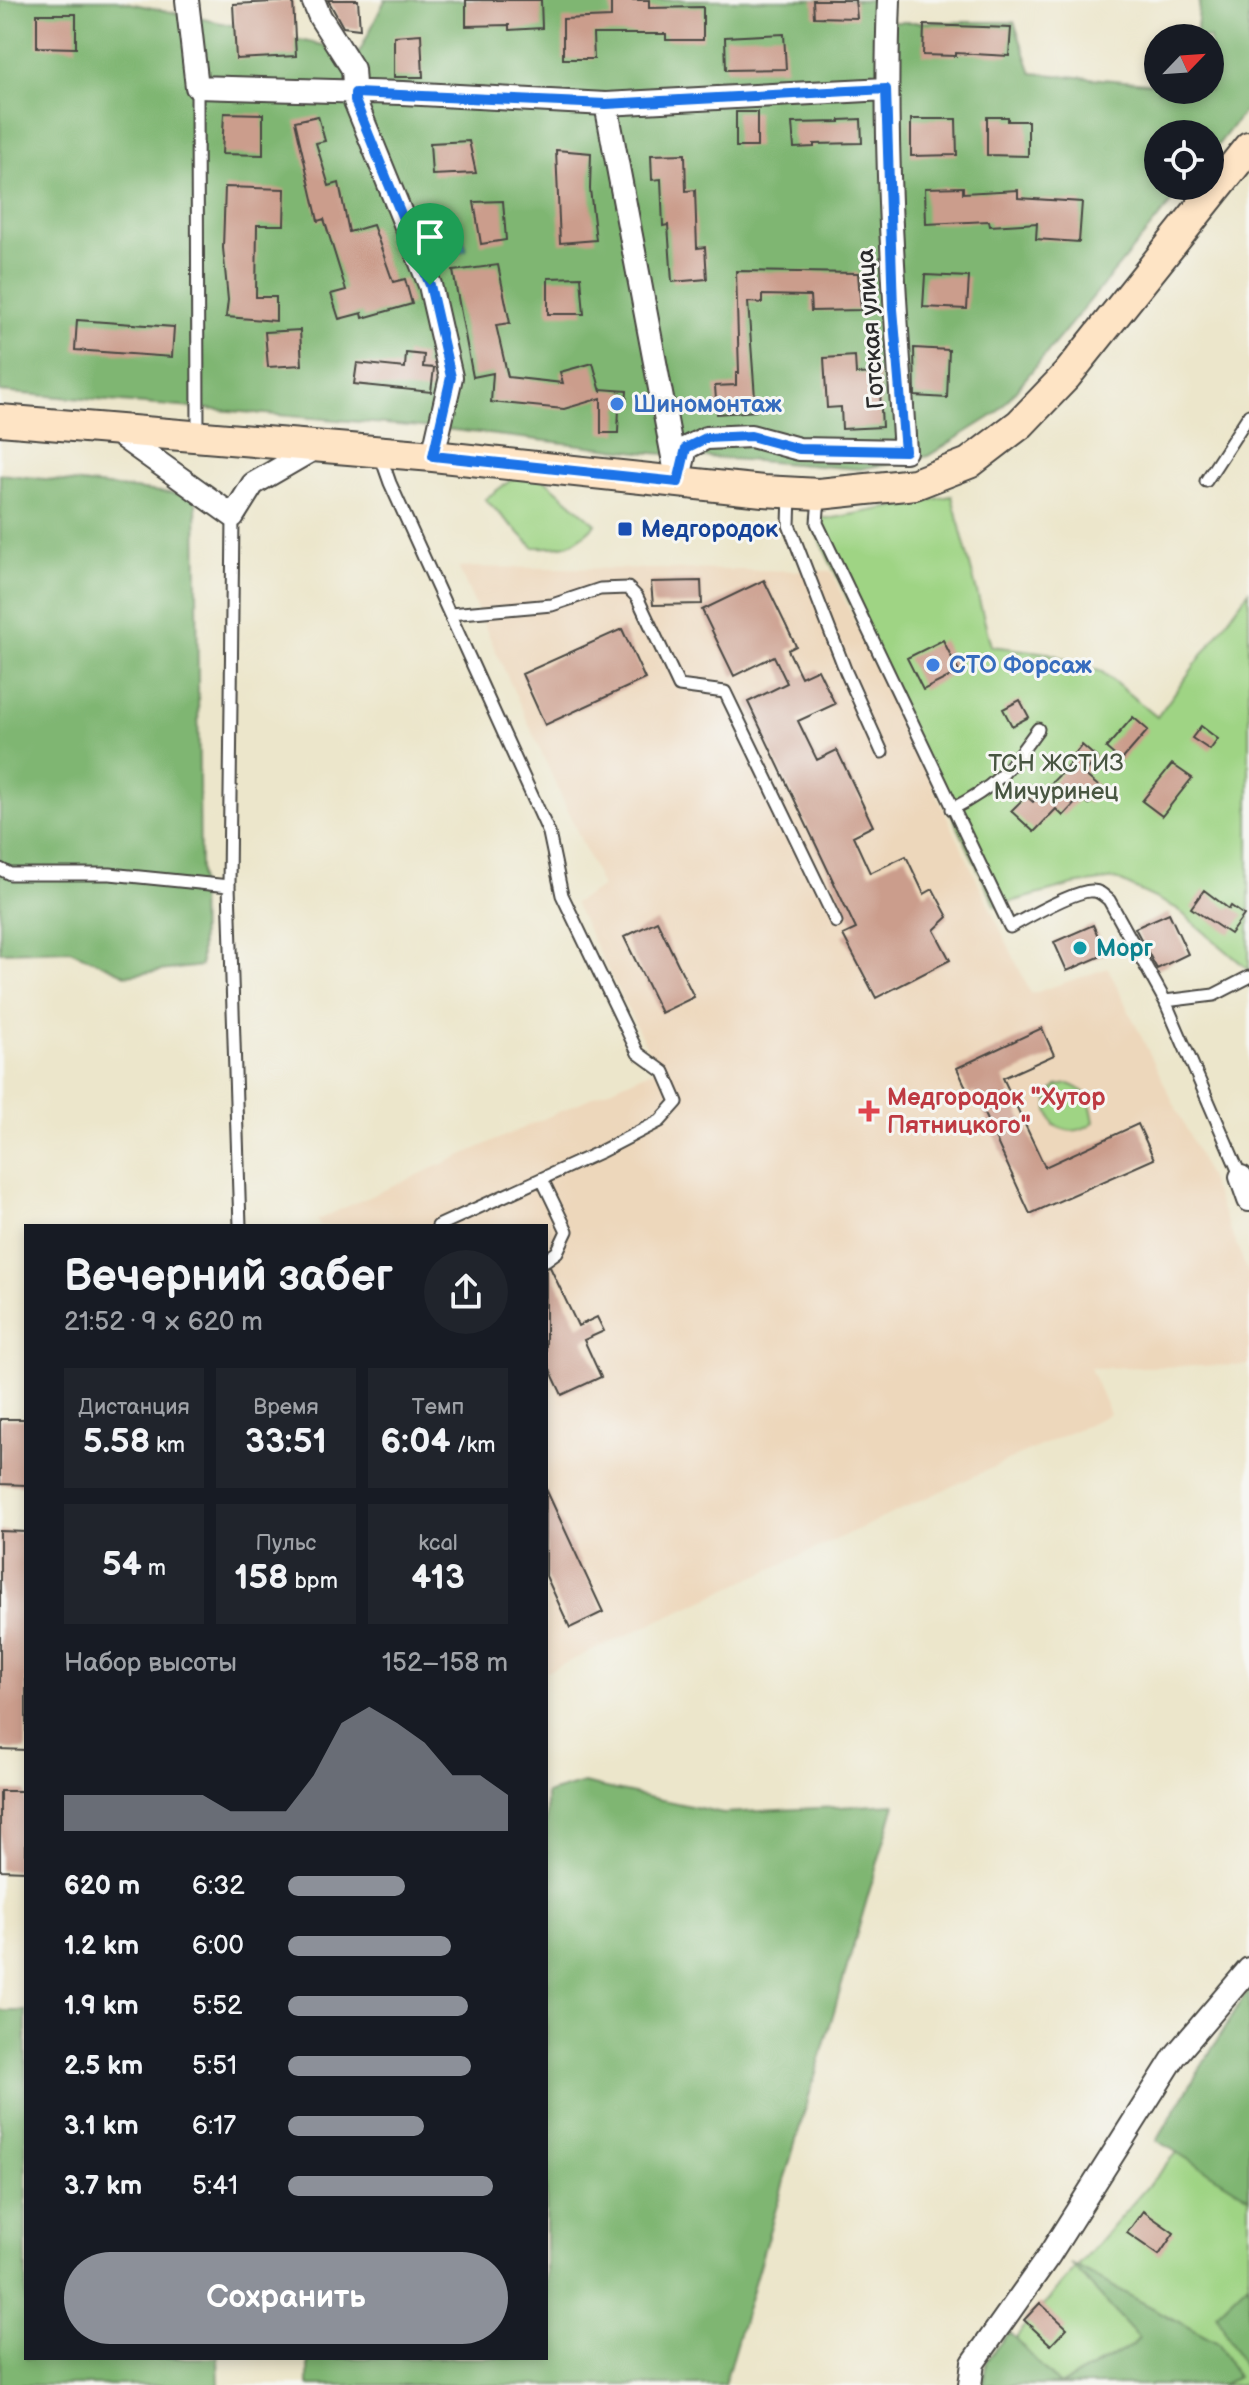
<!DOCTYPE html>
<html lang="ru">
<meta charset="utf-8">
<style>
body{margin:0;font-family:"Balsamiq Sans",sans-serif;background:#20242c;color:#f1f3f6;height:100vh;display:flex;flex-direction:column;font-size:30px;white-space:nowrap}
*{box-sizing:border-box;margin:0}
p{font-size:26px;color:#9ea1a6}
.icon{flex:none;width:44px;height:44px;fill:none;stroke:currentColor;stroke-width:2;stroke-linecap:round;stroke-linejoin:round}
.map{position:relative;flex:1;overflow:hidden}
.panel{position:absolute;left:24px;top:1224px;width:524px;height:1136px;display:flex;flex-direction:column;background:#171b24;border-radius:0px;box-shadow:0 4px 12px #0003}
.panel>*{flex:none}
.needle{width:52px;rotate:65deg}
.tools{position:absolute;left:1144px;top:24px;display:grid;gap:16px}
.tools a{display:grid;place-items:center;width:80px;height:80px;border-radius:50%;background:#171b24;box-shadow:0 4px 12px #0003;font-size:40px}
.pin{position:absolute;display:grid;place-items:center;width:68px;height:68px;color:#fff;margin:-82px -34px;border-radius:50% 50% 50% 0;rotate:-45deg;box-shadow:0 0 8px #0007}
.pin .icon{rotate:45deg}
.round{display:grid;place-items:center;flex:none;width:84px;height:84px;border-radius:42px;background:#20242c}
.overview{display:flex;align-items:center;justify-content:space-between;height:136px;padding:0 40px}
h1{font-size:44px;font-weight:700;line-height:60px}
.stats{display:grid;grid-template-columns:repeat(3,1fr);gap:12px;height:136px;padding:8px 40px}
.stats div{display:grid;align-content:center;border-radius:0px;background:#20242c;text-align:center}
.stats b{font-size:34px;font-weight:700}
.stats small{font-size:22px;font-weight:400}
.stats p{font-size:22px}
.chart{height:224px;padding:16px 40px}
.chart p{display:flex;justify-content:space-between}
.chart svg{width:100%;height:144px;margin-top:8px;fill:#8c9099;opacity:.7}
.action{display:flex;gap:16px;margin-top:auto;padding:16px 40px}
.action a{flex:1;height:92px;border-radius:48px;background:#8c9099;color:#fff;font-size:32px;font-weight:700;line-height:92px;text-align:center}
ul{padding:0 40px;list-style:none;font-size:26px}
li{display:grid;grid-template-columns:128px 96px 1fr;align-items:center;height:60px}
li i{height:20px;border-radius:10px;background:#8c9099}
.map>svg:first-child{display:block}
</style>
<div class="map">
<svg width="1249" height="2385" viewBox="0 0 1249 2385">
<rect width="100%" height="100%" fill="#f6f6f2"/>
<filter id="ink" filterUnits="userSpaceOnUse"><feTurbulence type="fractalNoise" baseFrequency=".0125" numOctaves="2"/><feDisplacementMap in="SourceGraphic" scale="16" xChannelSelector="R" yChannelSelector="G"/><feConvolveMatrix kernelMatrix="1 2 1 2 8 2 1 2 1" color-interpolation-filters="sRGB"/></filter>
<filter id="wash" filterUnits="userSpaceOnUse"><feTurbulence type="fractalNoise" baseFrequency=".006" numOctaves="4" result="noise"/><feDisplacementMap in="SourceGraphic" scale="32" xChannelSelector="R" yChannelSelector="G"/><feGaussianBlur stdDeviation="1.8" result="paint"/><feColorMatrix in="noise" values="0 0 0 0 0 0 0 0 0 0 0 0 0 0 0 0 0 1.4 0 .05"/><feComposite in="paint" operator="in"/></filter>
<g filter="url(#wash)">
<rect width="100%" height="100%" fill="#ece6cb"/>
<!-- built -->
<path fill="#edd7bb" d="M458,567L831,571L1031,994L1108,968L1198,1153L1249,1275V1365L1090,1368L1110,1414L546,1672V1226H320L317,1220L657,1068L574,903L602,887Z"/>
<!-- green -->
<path fill="#9fd484" stroke="#658058" stroke-width="2" d="M537,473L596,524C573,547 565,548 533,547L485,499L515,477Z
M952,496L991,646L1048,653L1102,672L1157,717L1249,591V970L1176,908L1115,879L1073,885L996,906L809,518H833Z
M1069,1084C1090,1091 1090,1101 1094,1122C1079,1133 1070,1133 1054,1125L1048,1110V1096L1057,1086Z
M1249,2070V2385H974Z"/>
<!-- forest -->
<path fill="#7fb672" stroke="#55704e" stroke-width="2" d="M0,0H116L359,53L385,0H880L883,22H1014L1032,73L1158,84V90H1210V38H1196L1200,0H1249V105L1210,155V134H1158V186H1185L997,413L928,456L860,469L639,452L445,429L0,392Z
M0,474L196,496L201,966L126,975L70,950L0,952Z
M583,1783L723,1813L895,1804L724,2385H308V2358H546V1794Z
M1249,1988V2197L1157,2140Z
M0,2011H26V2358H218L219,2385H0Z
M1071,2264L1218,2343L1237,2377L1222,2385H1059L1132,2346L1139,2338Z
M1249,2282V2377L1216,2314Z
M1009,2332L1059,2385H984L986,2361Z"/>
<!-- water -->
<path fill="#40aabf" stroke="#366a75" stroke-width="2" d="M462,232L466,250L432,258L426,241Z"/>
<g id="blocks">
<!-- building -->
<path fill="#cb9d8c" d="M358,0L360,29L343,27L328,0Z
M466,0H541L542,28L509,30V25L466,26Z
M611,0H649V8L703,7V40H666V34H593L594,59H563V19L611,17Z
M813,0H855L857,18L814,17Z
M293,1L296,56L236,59L233,4Z
M37,14H76V48L37,47Z
M924,25L1011,28L1009,56L956,53V56L923,55Z
M421,34L423,77H394V36Z
M784,34L786,69L726,70L725,37Z
M736,112H757V147H736Z
M224,113L263,114V155L222,154Z
M318,116L325,141L316,143L329,186L339,183L349,232L373,225L393,282L405,279L412,304L363,318L362,313L339,319L331,294L346,290L324,219L318,221L295,121Z
M987,117H1008V121H1028V156L987,155Z
M861,119L862,143L814,144V147L794,148L792,123L840,122V120Z
M911,119H956L957,155L911,156Z
M469,141L476,173L432,175L430,143Z
M556,150L591,153L590,189L596,240L560,243Z
M685,154L686,191L695,190L697,248L705,247L707,279L672,282L668,225L663,226L661,179L652,180L651,155Z
M225,187L285,189L284,225H257L256,297H276V321L226,317L228,300L223,248Z
M963,187V193L1018,190V198L1082,202L1079,242L1036,239L1037,223L990,226L989,221L926,224L925,188Z
M503,201L506,240L481,244L474,202Z
M498,265L510,323L496,325L508,377L563,383L560,372L593,363L601,392V389L627,391L626,407H619L618,433H601V398L564,409L491,402L493,373L473,377L453,271Z
M736,271L858,273L861,310L811,311L810,296L762,295V303L748,302L756,411L717,414L715,386L736,385V373H739Z
M925,275L969,277L967,309L923,307Z
M581,277L584,314H548V278Z
M77,320L174,327L172,357L75,350Z
M300,330L302,365L268,367L265,332Z
M914,348L949,350L947,398L915,396Z
M406,353L424,355L423,367L434,368L431,392L354,384L357,363L405,368Z
M855,356L856,374L879,373L882,427L842,429L841,407L827,408L824,358Z
M764,580L796,646L788,650L801,677L818,669L835,704L798,721L817,760L837,750L873,826L853,836L870,873L906,856L924,894L933,889L948,917L934,930L950,960L876,998L843,935L856,929L748,702L787,683L774,656L734,676L702,610Z
M701,581L702,604L653,605L651,582Z
M622,629L645,679L545,725L522,674Z
M943,640L959,672L923,690L907,658Z
M1020,700L1029,717L1012,726L1003,709Z
M1133,717L1148,730L1121,761L1106,748Z
M1201,726L1218,739L1210,750L1192,738Z
M1082,745L1097,758L1084,774L1102,789L1089,804L1081,797L1063,816L1056,809L1034,832L1011,811L1026,796L1033,802L1072,762L1070,760Z
M1172,764L1192,778L1162,816L1142,801Z
M1204,890L1229,909L1231,906L1244,915L1230,934L1191,908Z
M1169,913L1188,954L1157,969L1135,928Z
M657,921L694,997L661,1013L624,937Z
M1093,925L1106,954L1067,971L1054,942Z
M1042,1028L1054,1055L1003,1078L1045,1167L1138,1124L1154,1159L1030,1214L974,1092L969,1094L957,1068Z
M550,1267L578,1326L597,1317L604,1331L584,1340L601,1377L562,1395L546,1361V1268Z
M0,1419H26V1485L0,1484Z
M546,1489L603,1612L570,1628L546,1576Z
M0,1531L26,1532V1750L0,1749Z
M0,1791H26V1871L0,1870Z
M1143,2211L1174,2233L1159,2255L1127,2233Z
M1040,2303L1067,2328L1051,2345L1024,2320Z"/>
</g>
</g>
<g filter="url(#ink)">
<use href="#blocks" fill-opacity="0" stroke="#484743" stroke-width="2"/>
<g fill="none" stroke-linecap="round" stroke-linejoin="round">
<!-- service casing -->
<g stroke="#484743" stroke-width="15">
<path id="service" d="M197,87L198,434
M384,455V466L390,483L549,833L562,895L638,1053L664,1072L677,1102L660,1121L600,1152L438,1226
M1206,481L1249,415
M790,493L789,525L846,672L882,752
M819,497L817,523L1010,927C1026,918 1077,889 1093,891C1100,891 1104,896 1109,900L1165,1001L1241,1177L1245,1176
M233,516L229,886L240,1226
M450,614L552,605L600,589L628,588L637,597L679,686L725,692L836,922
M952,809C999,785 1008,770 1038,729
M0,869L10,874H110L229,886
M1165,1001L1214,995L1249,977
M542,1179L567,1231L557,1252L546,1260"/>
</g>
<!-- minor casing -->
<g stroke="#484743" stroke-width="26">
<path id="minor" d="M187,0L197,87L403,93L606,104L886,89
M313,0L320,17L353,69L355,101L430,285L451,377L433,456
M606,104L676,473
M110,428L233,516L253,484L317,447
M678,482L686,448L706,438L751,436L799,449L905,451C895,301 883,151 889,0
M1241,1177L1249,1200
M970,2385L973,2363L1048,2257L1175,2056L1249,1969"/>
</g>
<!-- secondary casing -->
<g stroke="#484743" stroke-width="34">
<path id="secondary" d="M0,420L433,456L763,491L819,494L915,484L969,463L1020,424L1067,375L1249,147"/>
</g>
<!-- service -->
<use href="#service" stroke="#fff" stroke-width="11"/>
<!-- minor -->
<use href="#minor" stroke="#fff" stroke-width="22"/>
<!-- secondary -->
<use href="#secondary" stroke="#fee4c5" stroke-width="30"/>
</g>
</g>
<g fill="none" stroke-linecap="round" stroke-linejoin="round" filter="url(#ink)">
<!-- route casing -->
<g stroke="#fff" stroke-width="16">
<path id="route" d="M886,89L893,309L905,451L799,449L751,436L706,438L686,448L678,482L433,456L451,377L430,285L355,101V93L606,104Z"/>
</g>
<!-- route -->
<use href="#route" stroke="#1a73e8" stroke-width="10"/>
</g>
<!-- markers -->
<g fill="#3f7fe0" stroke="#f6f6f2" stroke-width="3">
<circle cx="617" cy="404" r="8"/>
<circle cx="933" cy="665" r="8"/>
</g>
<rect fill="#1a4fb4" stroke="#f6f6f2" stroke-width="3" x="617" y="521" width="16" height="16" rx="4"/>
<circle fill="#0f9aa8" stroke="#f6f6f2" stroke-width="3" cx="1080" cy="948" r="8"/>
<path fill="#e0444e" stroke="#f6f6f2" stroke-width="3" d="M865 1099h8v8h8v8h-8v8h-8v-8h-8v-8h8z"/>
<g text-anchor="middle" dominant-baseline="central" stroke-width="6" stroke-linejoin="round" paint-order="stroke">
<!-- street labels -->
<g font-size="24" fill="#2b2b2b" stroke="#f6f6f2">
<text transform="translate(871 329) rotate(-94)">Готская улица</text>
</g>
<!-- shop labels -->
<g font-size="24" font-weight="bold" fill="#366cbe" stroke="#f6f6f2" text-anchor="start">
<text x="633" y="404">Шиномонтаж</text>
<text x="949" y="665">СТО Форсаж</text>
</g>
<!-- transit labels -->
<g font-size="24" font-weight="bold" fill="#164399" stroke="#f6f6f2" text-anchor="start">
<text x="641" y="529">Медгородок</text>
</g>
<!-- park labels -->
<g font-size="24" fill="#485541" stroke="#f6f6f2">
<text x="1056" y="763">ТСН ЖСТИЗ<tspan x="1056" dy="28">Мичуринец</tspan></text>
</g>
<!-- culture labels -->
<g font-size="24" font-weight="bold" fill="#0d838f" stroke="#f6f6f2" text-anchor="start">
<text x="1096" y="948">Морг</text>
</g>
<!-- health labels -->
<g font-size="24" font-weight="bold" fill="#be3a42" stroke="#f6f6f2" text-anchor="start">
<text x="887" y="1097">Медгородок "Хутор<tspan x="887" dy="28">Пятницкого"</tspan></text>
</g>
</g>
</svg>
<div class="tools">
<a><svg class="needle" viewBox="-14 -14 28 28"><path d="M0-13l5 13h-10z" fill="#e53935"/><path d="M0 13l5-13h-10z" fill="#9ea1a6"/></svg></a>
<a><svg class="icon" aria-label="locate" viewBox="0 0 24 24"><circle cx="12" cy="12" r="6"/><path d="M12 2v4M12 18v4M2 12h4M18 12h4"/></svg></a>
</div>
<div class="pin" style="left:430px;top:285px;background:#1e9e55"><svg class="icon" aria-label="arrive" viewBox="0 0 24 24"><path d="M6 21V4h12l-3 4 3 4H6"/></svg></div>
<section class="panel">
<div class="overview"><div><h1>Вечерний забег</h1><p>21:52 · 9 × 620 m</p></div><a class="round"><svg class="icon" aria-label="share" viewBox="0 0 24 24"><path d="M12 15V3M7 8l5-5 5 5M5 13v7h14v-7"/></svg></a></div>
<div class="stats">
<div><p>Дистанция</p><b>5.58<small> km</small></b></div>
<div><p>Время</p><b>33:51</b></div>
<div><p>Темп</p><b>6:04<small> /km</small></b></div>
</div>
<div class="stats">
<div><b>54<small> m</small></b></div>
<div><p>Пульс</p><b>158<small> bpm</small></b></div>
<div><p>kcal</p><b>413</b></div>
</div>
<div class="chart"><p><span>Набор высоты</span>152–158 m</p>
<svg viewBox="0 0 160 44" preserveAspectRatio="none"><path d="M0 44V33L10 33L20 33L30 33L40 33L50 33L60 38L70 38L80 38L90 27L100 11L110 6L120 11L130 17L140 27L150 27L160 33V44z"/></svg>
</div>
<ul>
<li><b>620 m</b>6:32<i style="width:53%"></i></li>
<li><b>1.2 km</b>6:00<i style="width:74%"></i></li>
<li><b>1.9 km</b>5:52<i style="width:82%"></i></li>
<li><b>2.5 km</b>5:51<i style="width:83%"></i></li>
<li><b>3.1 km</b>6:17<i style="width:62%"></i></li>
<li><b>3.7 km</b>5:41<i style="width:93%"></i></li>
</ul>
<div class="action"><a>Сохранить</a></div>
</section>
</div>
